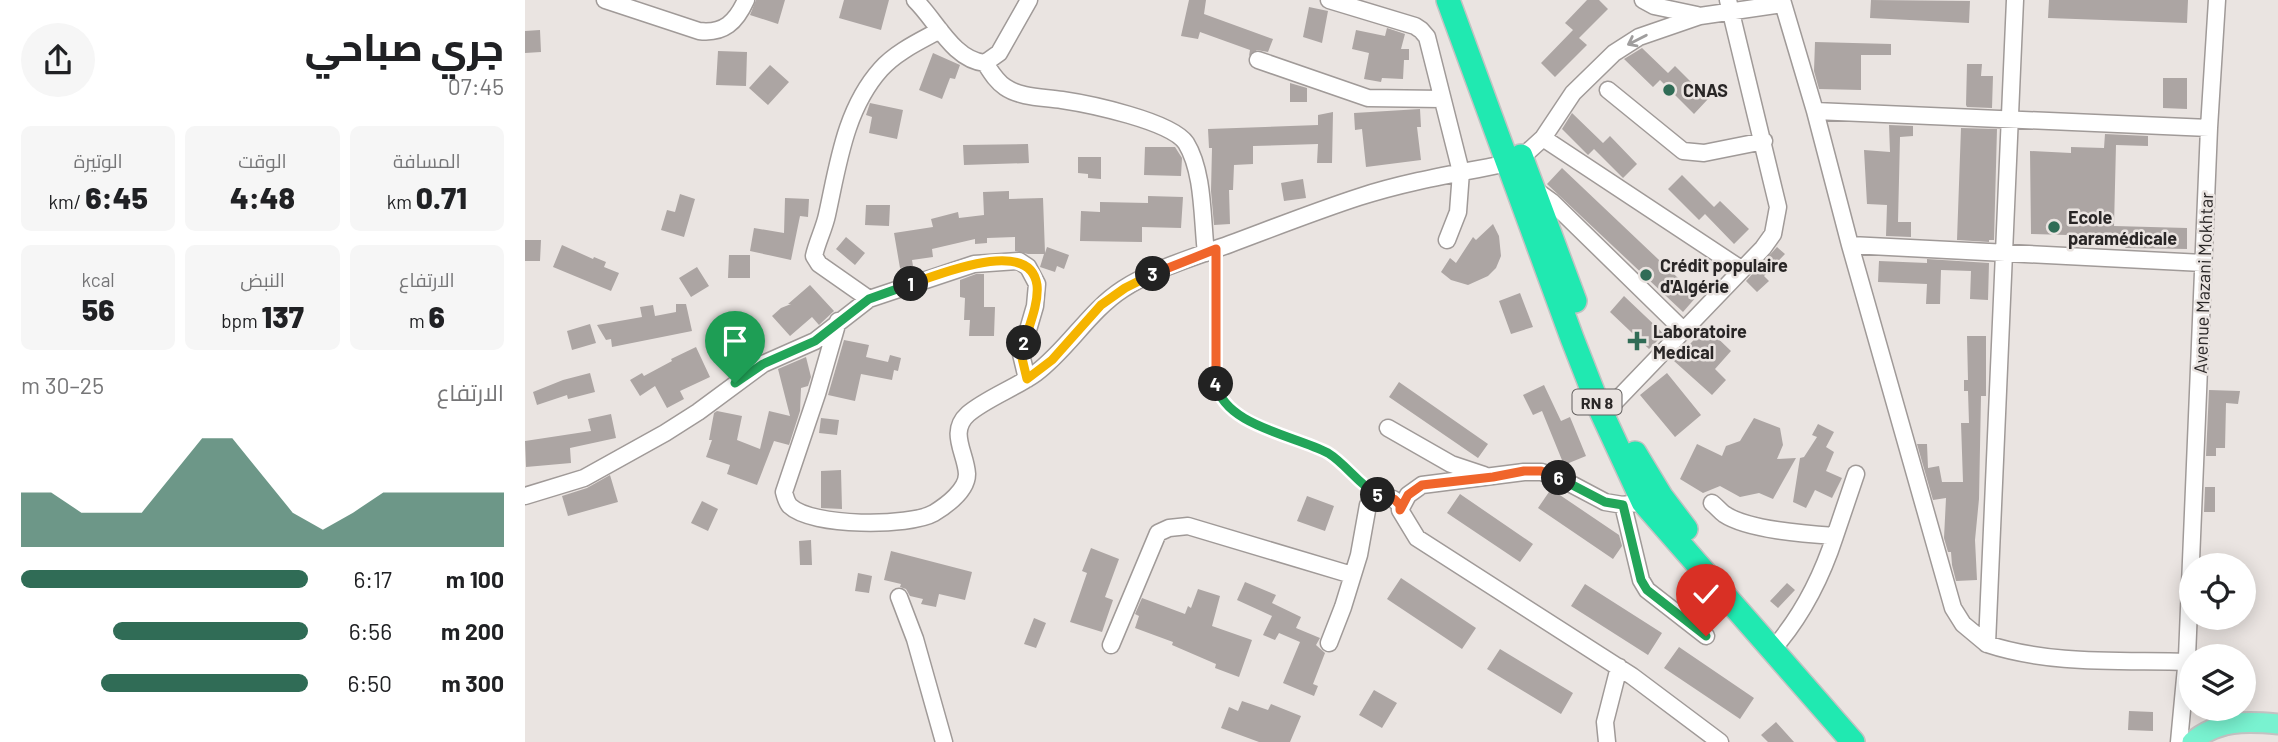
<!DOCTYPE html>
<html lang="ar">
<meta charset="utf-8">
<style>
body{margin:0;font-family:Barlow,Cairo,sans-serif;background:#f6f6f6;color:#202124;direction:rtl;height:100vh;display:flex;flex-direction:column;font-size:26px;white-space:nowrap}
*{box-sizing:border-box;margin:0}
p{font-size:23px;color:#757577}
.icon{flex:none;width:38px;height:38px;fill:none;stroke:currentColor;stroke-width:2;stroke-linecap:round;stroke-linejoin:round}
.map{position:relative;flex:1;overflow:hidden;direction:ltr}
.drawer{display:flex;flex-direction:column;background:#fff;width:525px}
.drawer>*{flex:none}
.fabs{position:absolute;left:1654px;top:553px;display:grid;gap:14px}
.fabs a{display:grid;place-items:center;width:77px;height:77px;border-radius:50%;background:#fff;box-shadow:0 4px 18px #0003;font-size:35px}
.pin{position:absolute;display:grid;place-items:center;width:60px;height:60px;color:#fff;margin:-72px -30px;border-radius:50% 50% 50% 0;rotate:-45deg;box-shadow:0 0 7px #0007}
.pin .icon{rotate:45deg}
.km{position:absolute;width:35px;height:35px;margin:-18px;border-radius:50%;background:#222;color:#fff;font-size:19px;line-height:35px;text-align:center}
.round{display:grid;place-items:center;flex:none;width:74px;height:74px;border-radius:37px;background:#f6f6f6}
.head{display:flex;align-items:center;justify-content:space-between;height:119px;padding:0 21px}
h1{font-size:38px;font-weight:800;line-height:52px}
.figures{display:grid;grid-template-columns:repeat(3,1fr);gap:10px;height:119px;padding:7px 21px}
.figures div{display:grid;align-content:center;border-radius:10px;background:#f6f6f6;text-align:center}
.figures b{font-size:30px;font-weight:800}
.figures small{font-size:19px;font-weight:400}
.figures p{font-size:19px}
.chart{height:196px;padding:14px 21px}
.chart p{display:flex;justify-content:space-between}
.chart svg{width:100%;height:126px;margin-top:7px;fill:#306c56;opacity:.7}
ul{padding:0 21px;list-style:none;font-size:23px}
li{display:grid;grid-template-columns:112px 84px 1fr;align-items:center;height:52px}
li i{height:18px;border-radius:9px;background:#306c56}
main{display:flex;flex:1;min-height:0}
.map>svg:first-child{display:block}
</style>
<main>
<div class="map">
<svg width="1753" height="742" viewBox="0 0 1753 742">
<rect width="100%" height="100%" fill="#eae4e1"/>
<!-- building -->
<path fill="#aca5a3" d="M231,0H260L253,24L225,15Z
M319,0H364L356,30L314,18Z
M664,0H681L679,14L748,39L743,52L732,50L724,56L725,50L675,32L673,39L656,36Z
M1062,0H1074L1083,9L1054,38L1062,45L1030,77L1016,63L1048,30L1040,23Z
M1346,0L1445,1L1444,23L1345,18Z
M1524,0H1663L1662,23L1523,18Z
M784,7L803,11L797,43L778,37Z
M862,28L880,34L876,49H884V60H879L878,79L857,78L856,82L839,79L844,53L827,49L831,30L860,36Z
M15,30L16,52L0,53V31Z
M1290,42L1366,44V55H1336V90L1294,89L1289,71Z
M1117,48L1143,73L1150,66L1183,99L1169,114L1135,80L1128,87L1099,59Z
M193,51L222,52L221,86L191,85Z
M408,53L435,65L430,79L425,78L417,99L394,90Z
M1442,64H1457L1456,76H1468L1467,108L1442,107L1441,105Z
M245,65L264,82L243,105L224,88Z
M1638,78H1662V109L1638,108Z
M765,83L782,88V102H765Z
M345,103L378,110L372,139L344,133L347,117L341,115Z
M895,109L896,127H892L896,160L841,167L837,129L830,130L829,113Z
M808,112L807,163H792L793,144L728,146V164L709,165L708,190H704L705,224L689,225L686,191L687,148H684L683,129L793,125V115Z
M1047,113L1078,143L1085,136L1112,164L1098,178L1069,149L1063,155L1037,129Z
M1364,125L1388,126V136L1375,137L1373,222H1386V237L1361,236L1362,205L1342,204L1339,150L1365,152Z
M1436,128L1472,129L1469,240H1464V242L1432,240Z
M1580,134L1623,136V146L1591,145L1589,226L1662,228V249L1600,248L1601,245H1577V236L1506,234L1505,151L1546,153V147L1579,148Z
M503,144L504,163L439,165L438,145Z
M620,147H650L657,158L656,176L619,175Z
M553,157H576V179L563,178V174L553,173Z
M1037,168L1172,296L1158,312L1022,184Z
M1157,175L1189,207L1195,201L1224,229L1209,244L1180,214L1174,220L1143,189Z
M778,179L781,198L759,201L756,183Z
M484,191V199L518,198L520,253L522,247L544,255L539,269L532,266L530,272L515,267L519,254H503L490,251V237L462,238V243L450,244V239L407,249L408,257L387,260L388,266L375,268L369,233L408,227L406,219L433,212L434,218L459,215L458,192Z
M155,194L170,199L159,237L136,230L142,210L150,212Z
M623,196L658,197L656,228L617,227V242L555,241L556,211L575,212V202L623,203Z
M260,198L284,199L283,217L275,216L266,260L225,251L229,228L259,233Z
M341,205H365L364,226L340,225Z
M968,224L974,236L976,256L971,268L963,276L943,285L926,280L916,272L925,258L931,263L948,237L951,240Z
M321,237L340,253L330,265L311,249Z
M0,240H16L15,261H0Z
M37,245L68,259L69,257L81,262L79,267L94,273L86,291L28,267Z
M1252,247L1260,254L1239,276L1244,281L1232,292L1221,281Z
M204,255H225V278H203Z
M1402,259L1464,263L1463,300L1445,299L1446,271L1416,270L1415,304H1401L1402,284L1353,282L1354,261L1402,263Z
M172,267L184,286L166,297L154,278Z
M451,274H459V307H470L469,336H444L445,320H439L440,298L435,297V280Z
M285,285L309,311L294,325L287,317L265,336L247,316L256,308L266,304H263Z
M995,293L1008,327L986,334L974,301Z
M1099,296L1139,334L1124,349L1085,312Z
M151,304H161L167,331L87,347L86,339L81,340L72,325L117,317L115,307L128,305L130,316L151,312Z
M65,324L71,343L47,350L42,331Z
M1181,327L1206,351L1190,369L1201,380L1187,395L1149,361Z
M210,328L212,333L224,328L233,355L213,364L200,333Z
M1442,336H1461V396H1456L1454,499L1450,540L1452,580L1431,581L1427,565L1426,552H1423L1419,538L1421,498L1408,500L1392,444H1402L1403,468L1414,466L1417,482H1438L1436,423H1444L1443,391H1439V380H1443Z
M319,340L344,345L341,357L363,362L365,355L376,358L373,371L369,370L367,380L336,374L330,401L303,395Z
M171,347L185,377L155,391L159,399L142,408L130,386L115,396L105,380L117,373L119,376L147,361L146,359Z
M281,357L286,377L283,386L276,388L275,411L264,445L249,441L232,485L202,474L205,465L181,457L187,440H184L189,413L192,411L217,416L212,440L235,449L244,411L265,416L253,369Z
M65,373L70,392L43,399L42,395L12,405L8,392L38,380Z
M1142,373L1176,415L1150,437L1115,395Z
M874,382L963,444L953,458L864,397Z
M1019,385L1036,421L1045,417L1061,456L1039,465L1017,411L1008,415L998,395Z
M1684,390L1715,391L1713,404L1701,403L1700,448H1691V456H1681Z
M86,414L91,438L45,448L46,463L1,467L0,441L66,431L63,419Z
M296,418L314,420L312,435L294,433Z
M1229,418L1255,428L1258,445L1252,459L1271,458L1248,499L1234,493L1215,497L1195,486L1178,493L1155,479L1172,444L1197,456L1201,446L1215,441Z
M1293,424L1309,432L1301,447L1309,452L1301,471L1317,478L1307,498L1290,490L1281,508L1268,502L1275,458L1279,457L1292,437L1287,435Z
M316,470L317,509L296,508V471Z
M85,475L93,502L43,516L37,496L62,488Z
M1680,487H1690V512H1679Z
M1026,489L1094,535L1097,546L1088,559L1013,508Z
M935,494L1008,544L995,562L922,513Z
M782,496L809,506L800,531L772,521Z
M177,501L193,509L183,531L166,523Z
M286,540L287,565H275L274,541Z
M566,548L594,559L580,597L588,600L577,632L545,622L562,573L557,571Z
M366,551L447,572L440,600L414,594L411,607L396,604L398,599L385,596L381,589L375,587L376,584L359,580Z
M333,573L347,576L344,593L330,591Z
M876,578L951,628L937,649L862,599Z
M720,582L751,595L747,603L776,617L771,628L795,638L791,645L800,653L788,684L793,686L789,696L758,683L775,642L754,633L750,640L738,635L747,616L712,600Z
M1262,583L1270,590L1253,608L1245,601Z
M1060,584L1137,633L1123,655L1046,606Z
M673,589L695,596L687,626L727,640L714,677L690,668L691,664L647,645L648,642L610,628L614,616L610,614L617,598L660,614L663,606L666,608Z
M509,618L521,623L511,648L499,644Z
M1154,647L1229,698L1215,719L1139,668Z
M975,649L1048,693L1036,714L962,669Z
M849,690L872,703L857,728L834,715Z
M717,701L743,710L746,704L776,716L765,742H734L696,728L704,707L713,711Z
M1604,711L1628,712V731L1603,730Z
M1251,722L1269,742H1243L1236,735Z"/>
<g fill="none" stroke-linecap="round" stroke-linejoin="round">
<!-- minor casing -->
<g stroke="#a09a98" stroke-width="19">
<path id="minor" d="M80,0L174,31C199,34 211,22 221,0
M390,0C411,20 428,60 460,63L474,53L504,0
M804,0L890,26L896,30L902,37L936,172L933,212L922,240
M1118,0L1129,6L1172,15
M1257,0L1290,111L1325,245L1428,608L1438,624L1462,644
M1490,0L1462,644C1525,665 1596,660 1662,662
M733,60L843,98L917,99
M460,63C466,72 471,81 480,87C496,98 518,97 537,100C564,104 646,121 661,143C679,172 677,220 681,253
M1083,90L1158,151L1179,153L1239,141
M1290,111L1684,128
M1018,138L1216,269
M1009,189L1027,202L1158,330
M1325,245L1678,263
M344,299L294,264L289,256C292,242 299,229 302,215C313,165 320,109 356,69C371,52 395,41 415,30
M313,321L292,394L259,492C260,496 262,503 265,506C287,527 384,527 409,513C422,505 442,490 442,474C441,453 423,432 443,414C460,399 492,387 511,373C544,348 564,311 598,289C630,268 670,257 705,244C748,228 791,211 834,197C883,181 934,173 984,163L996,158L1018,138L1048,93L1089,53L1114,37L1175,16L1257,4
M1088,404L1238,248L1248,234L1253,207L1203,0
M863,428L926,464L959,475
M0,496L59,478L140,433L173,412L238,364L290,341L344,299L449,264L494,261L503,267L512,284L510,306L496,354L502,379
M1118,502L1098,505L1080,502L1031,476L1016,472H999L897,485L883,495L875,510L892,538L1107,676L1195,742
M1187,503C1191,506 1195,511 1199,514C1223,530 1281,534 1310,536L1331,474
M1098,505L1116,580L1122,590L1181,636
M374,597L390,639L419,742
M1254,642C1280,610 1297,576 1310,536
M804,643L818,607L834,555L843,505L851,494L868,499L875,504V510
M586,645L633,533L644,528L663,526L827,575
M1082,742L1080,722L1094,667
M1654,742L1662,657L1684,128L1692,0"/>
</g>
<!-- major casing -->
<g stroke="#c3c2c2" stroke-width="23">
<path id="major" d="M1667,742C1693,720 1721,721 1753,724"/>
</g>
<!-- highway casing -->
<g stroke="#c3c2c2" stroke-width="26">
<path id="highway" d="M923,0L1047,338L1074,407L1118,502L1328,742
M996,156L1050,301
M1110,453L1136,496L1161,529"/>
</g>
<!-- path -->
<path stroke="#a7a2a0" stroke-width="2.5" stroke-dasharray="5 3.5" stroke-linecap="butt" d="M691,263L690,373C691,382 691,391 696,399C711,424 776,438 803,453C817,461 829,475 841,485"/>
<!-- minor -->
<use href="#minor" stroke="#fff" stroke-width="16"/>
<!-- major -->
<use href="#major" stroke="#79f2d0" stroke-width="19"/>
<!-- highway -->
<use href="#highway" stroke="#20e9b1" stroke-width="23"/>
</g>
<!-- one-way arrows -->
<defs><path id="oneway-shaft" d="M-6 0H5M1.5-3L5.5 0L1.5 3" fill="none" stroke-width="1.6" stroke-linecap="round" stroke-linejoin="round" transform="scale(1.75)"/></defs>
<use stroke="#9f9d9d" href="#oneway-shaft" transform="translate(1112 40) rotate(153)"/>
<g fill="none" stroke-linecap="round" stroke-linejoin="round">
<!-- split-1 casing -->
<g stroke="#fff" stroke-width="14">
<path id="split-1" d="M210,383L238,364L290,341L344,299L386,284"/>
</g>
<!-- split-2 casing -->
<g stroke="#fff" stroke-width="14">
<path id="split-2" d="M386,284C413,275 505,236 512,285C514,303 504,326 499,343"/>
</g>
<!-- split-3 casing -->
<g stroke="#fff" stroke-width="14">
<path id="split-3" d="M499,343L496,354L502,379L527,360L576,305L600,288L628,274"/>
</g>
<!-- split-4 casing -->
<g stroke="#fff" stroke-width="14">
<path id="split-4" d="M628,274L691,249V384"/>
</g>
<!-- split-5 casing -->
<g stroke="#fff" stroke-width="14">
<path id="split-5" d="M691,384C700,426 769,435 803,453C821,464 834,485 853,495"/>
</g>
<!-- split-6 casing -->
<g stroke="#fff" stroke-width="14">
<path id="split-6" d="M853,495L869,499L875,505V510L883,495L897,485L968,477L999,471H1016L1034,478"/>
</g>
<!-- split-7 casing -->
<g stroke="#fff" stroke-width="14">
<path id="split-7" d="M1034,478L1080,502L1098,505L1116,580L1122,590L1181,636"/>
</g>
<!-- split-1 -->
<use href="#split-1" stroke="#22a559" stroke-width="9"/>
<!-- split-2 -->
<use href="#split-2" stroke="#f5b400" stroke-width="9"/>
<!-- split-3 -->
<use href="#split-3" stroke="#f5b400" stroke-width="9"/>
<!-- split-4 -->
<use href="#split-4" stroke="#f0652b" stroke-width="9"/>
<!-- split-5 -->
<use href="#split-5" stroke="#22a559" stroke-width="9"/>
<!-- split-6 -->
<use href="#split-6" stroke="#f0652b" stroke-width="9"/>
<!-- split-7 -->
<use href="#split-7" stroke="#22a559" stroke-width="9"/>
</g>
<!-- markers -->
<g fill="#306c56" stroke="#eae4e1" stroke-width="2.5">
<circle cx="1144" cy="90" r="7"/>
<circle cx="1529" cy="227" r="7"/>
<circle cx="1121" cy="275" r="7"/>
<path d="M1108.5 330.5h7v7h7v7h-7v7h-7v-7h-7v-7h7z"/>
</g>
<g text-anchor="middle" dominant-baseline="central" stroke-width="5" stroke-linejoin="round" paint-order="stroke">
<!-- shield labels -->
<rect fill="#eae4e1" stroke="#635f5e" stroke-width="2" x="1047.5" y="389.5" width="49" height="25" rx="5"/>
<g font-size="16" font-weight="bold" fill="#292626">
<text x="1072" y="402">RN 8</text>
</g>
<!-- poi labels -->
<g font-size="18" font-weight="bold" fill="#292626" stroke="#eae4e1" text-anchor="start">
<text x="1158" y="90">CNAS</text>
<text x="1543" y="217">Ecole<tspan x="1543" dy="21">paramédicale</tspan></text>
<text x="1135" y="265">Crédit populaire<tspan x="1135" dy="21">d'Algérie</tspan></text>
<text x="1128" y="331">Laboratoire<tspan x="1128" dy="21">Medical</tspan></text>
</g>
<!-- street labels -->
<g font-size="18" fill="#292626" stroke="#eae4e1">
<text transform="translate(1678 283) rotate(-88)">Avenue Mazani Mokhtar</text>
</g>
</g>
</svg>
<div class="fabs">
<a><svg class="icon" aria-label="locate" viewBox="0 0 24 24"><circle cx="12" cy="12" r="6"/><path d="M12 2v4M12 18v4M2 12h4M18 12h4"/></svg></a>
<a><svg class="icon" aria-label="layers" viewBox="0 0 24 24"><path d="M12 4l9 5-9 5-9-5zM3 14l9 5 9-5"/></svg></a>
</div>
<div class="pin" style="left:210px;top:383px;background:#1e9e55"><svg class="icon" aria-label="arrive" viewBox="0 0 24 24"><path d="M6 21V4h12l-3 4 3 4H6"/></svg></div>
<div class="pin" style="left:1181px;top:636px;background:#d93025"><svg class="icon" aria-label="check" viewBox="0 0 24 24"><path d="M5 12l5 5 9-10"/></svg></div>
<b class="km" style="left:386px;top:284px">1</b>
<b class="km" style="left:499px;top:343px">2</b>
<b class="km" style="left:628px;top:274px">3</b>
<b class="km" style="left:691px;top:384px">4</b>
<b class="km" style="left:853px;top:495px">5</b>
<b class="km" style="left:1034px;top:478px">6</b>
</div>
<section class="drawer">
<div class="head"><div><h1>جري صباحي</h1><p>07:45</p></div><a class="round"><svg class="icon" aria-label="share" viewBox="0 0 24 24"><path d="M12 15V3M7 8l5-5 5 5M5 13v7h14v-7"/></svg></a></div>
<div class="figures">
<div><p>المسافة</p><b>0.71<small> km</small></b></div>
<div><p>الوقت</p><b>4:48</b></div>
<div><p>الوتيرة</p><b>6:45<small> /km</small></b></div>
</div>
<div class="figures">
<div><p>الارتفاع</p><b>6<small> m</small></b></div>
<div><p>النبض</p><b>137<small> bpm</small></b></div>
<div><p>kcal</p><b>56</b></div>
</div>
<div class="chart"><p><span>الارتفاع</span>25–30 m</p>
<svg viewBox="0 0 160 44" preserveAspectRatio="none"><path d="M0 44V25L10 25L20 32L30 32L40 32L50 19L60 6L70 6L80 19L90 32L100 38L110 32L120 25L130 25L140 25L150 25L160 25V44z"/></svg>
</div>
<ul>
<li><b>100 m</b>6:17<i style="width:100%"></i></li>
<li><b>200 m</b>6:56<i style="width:68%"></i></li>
<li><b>300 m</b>6:50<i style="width:72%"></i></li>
</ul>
</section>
</main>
